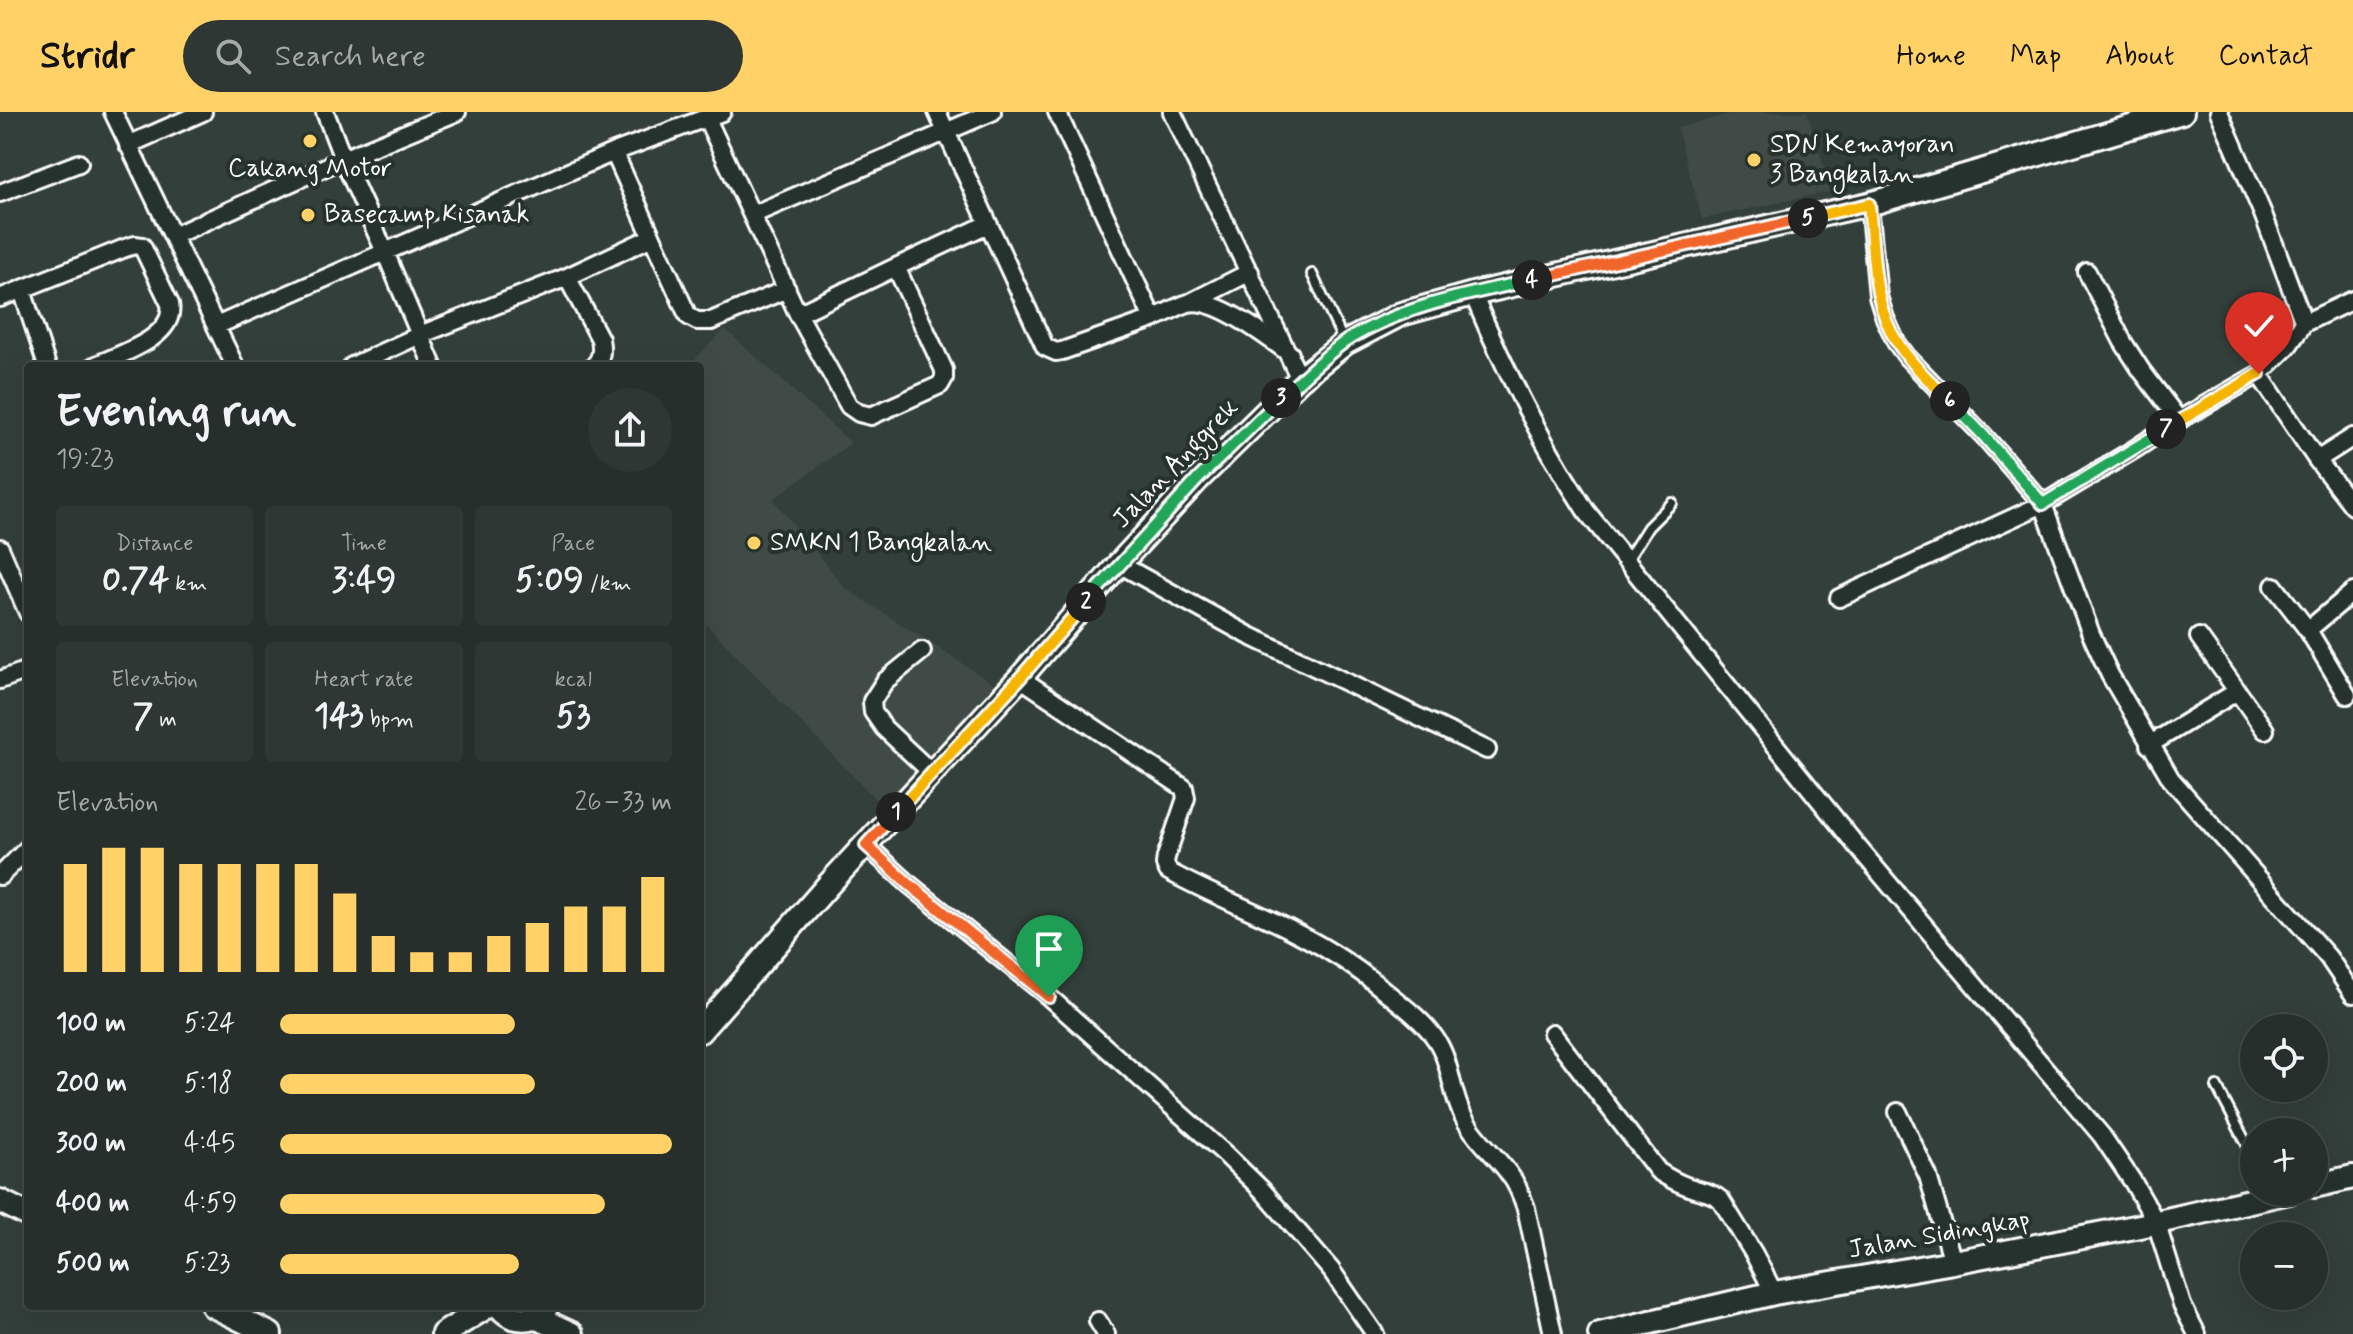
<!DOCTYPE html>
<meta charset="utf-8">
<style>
body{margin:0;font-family:Mynerve,sans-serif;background:#2e3734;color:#f1f3f6;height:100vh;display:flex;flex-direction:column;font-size:30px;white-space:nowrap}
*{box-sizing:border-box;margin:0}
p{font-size:26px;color:#a4a9a9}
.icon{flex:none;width:44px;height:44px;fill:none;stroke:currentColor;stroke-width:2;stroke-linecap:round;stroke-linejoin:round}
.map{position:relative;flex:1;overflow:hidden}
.panel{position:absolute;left:24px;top:250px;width:680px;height:948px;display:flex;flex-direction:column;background:#262f2c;border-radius:8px;box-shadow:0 8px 32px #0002,0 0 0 2px #424a48}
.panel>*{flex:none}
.buttons{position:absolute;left:2240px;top:902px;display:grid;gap:16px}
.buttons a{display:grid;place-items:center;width:88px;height:88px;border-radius:50%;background:#262f2c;box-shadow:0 8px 32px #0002,0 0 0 2px #424a48;font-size:40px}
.pin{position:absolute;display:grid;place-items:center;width:68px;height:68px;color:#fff;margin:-82px -34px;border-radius:50% 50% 50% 0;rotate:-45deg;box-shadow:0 0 8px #0007}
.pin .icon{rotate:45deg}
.km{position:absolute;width:40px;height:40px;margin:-20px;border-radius:50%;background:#222;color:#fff;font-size:22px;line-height:40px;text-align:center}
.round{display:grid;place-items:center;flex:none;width:84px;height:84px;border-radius:42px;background:#2e3734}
.summary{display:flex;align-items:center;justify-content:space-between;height:136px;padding:0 32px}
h1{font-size:44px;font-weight:700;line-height:60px}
.figures{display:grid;grid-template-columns:repeat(3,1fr);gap:12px;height:136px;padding:8px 32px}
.figures div{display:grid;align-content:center;border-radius:8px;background:#2e3734;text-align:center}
.figures b{font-size:34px;font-weight:700}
.figures small{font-size:22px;font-weight:400}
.figures p{font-size:22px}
.chart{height:224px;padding:16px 32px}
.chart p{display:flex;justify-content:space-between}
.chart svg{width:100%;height:144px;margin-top:8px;stroke:#ffd166;stroke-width:6}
ul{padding:0 32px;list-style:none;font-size:26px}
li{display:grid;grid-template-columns:128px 96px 1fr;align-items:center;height:60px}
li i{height:20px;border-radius:10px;background:#ffd166}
header{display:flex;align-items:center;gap:48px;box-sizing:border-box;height:112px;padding:0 40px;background:#ffd166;color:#111}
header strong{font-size:38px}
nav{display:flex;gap:44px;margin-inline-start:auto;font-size:28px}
.search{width:560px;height:72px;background:#2e3734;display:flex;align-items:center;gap:20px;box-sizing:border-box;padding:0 28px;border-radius:44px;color:#a4a9a9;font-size:30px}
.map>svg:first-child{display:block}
</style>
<header>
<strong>Stridr</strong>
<div class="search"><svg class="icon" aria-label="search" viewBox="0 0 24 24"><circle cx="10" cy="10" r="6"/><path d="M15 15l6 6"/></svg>Search here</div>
<nav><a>Home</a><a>Map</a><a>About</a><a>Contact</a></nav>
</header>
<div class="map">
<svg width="2353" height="1222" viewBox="0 0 2353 1222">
<rect width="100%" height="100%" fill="#333f3a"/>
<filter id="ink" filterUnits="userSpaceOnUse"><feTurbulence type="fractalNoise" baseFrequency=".0125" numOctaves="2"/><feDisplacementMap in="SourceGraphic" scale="16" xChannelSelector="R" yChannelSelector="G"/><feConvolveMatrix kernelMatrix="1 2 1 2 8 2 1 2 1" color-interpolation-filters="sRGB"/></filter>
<g filter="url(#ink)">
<!-- built -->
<path fill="#404c47" d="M1737,0H1807L1832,79L1702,107L1677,16Z
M725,217L851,331L773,387L845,476L994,572L885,697L700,506V254H688Z"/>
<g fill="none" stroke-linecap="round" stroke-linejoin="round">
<!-- lane casing -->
<g stroke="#fff" stroke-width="14">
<path id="lane" d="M1312,162L1344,230
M1627,448L1648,415L1672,391
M2217,975L2254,1046"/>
</g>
<!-- street casing -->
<g stroke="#fff" stroke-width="22">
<path id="street" d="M113,0L235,254
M325,0L343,47L385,140L614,40L652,125L567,165L600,227C602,238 602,246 594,254
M937,0L1045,235L1056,240L1062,239L1153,207
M1057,0L1153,207C1164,202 1176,195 1188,191C1215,184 1269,226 1290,242
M1172,0L1300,267
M2219,0L2263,102L2304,211
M707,7L798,202L849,294L859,301L871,304L940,273L944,266V258L896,155L988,112
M128,33L203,0
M614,40L722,0
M0,81L79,51
M1869,92L1878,184L1885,206L1896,230L1907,245L1983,323L2043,392L2091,522L2110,563L2171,667L2328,845L2353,882
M752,103L992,0
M173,124L343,47L457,0
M652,125L688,204L697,209H711L787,177
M2087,160L2123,230L2141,258L2179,308
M22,178L47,254
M1473,182C1504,257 1542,331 1586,399L1856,733L2102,1024L2133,1070L2156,1110L2182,1193L2197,1222
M0,186L125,136L135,133L142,134L170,192C176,226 119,242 94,254
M1191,190L1250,160
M798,202L896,155
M216,214L385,140L433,254
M352,254L420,223L567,165
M2259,262L2317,348L2353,394
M2317,348L2353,325
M0,436L28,501
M1119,452L1248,523L1487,638
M2274,474L2308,518L2347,583
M1839,486L2043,392L2135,337L2179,308L2259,262L2288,234L2304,211L2353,188
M2308,518L2353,480
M2199,525L2265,618
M922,539L885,569L872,589L873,600L884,616L932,661
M1020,566L1184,676L1186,686L1166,745L1165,752L1168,759C1209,782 1253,798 1295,820C1329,837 1362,859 1391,884C1406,896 1424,910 1435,926C1452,950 1450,981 1464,1006C1476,1028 1496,1043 1510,1063C1518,1073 1522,1085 1526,1096L1553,1222
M0,568L28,558
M2149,633L2236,580
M866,733L910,773L1049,885L1224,1041L1262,1078L1331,1158L1375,1222
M0,764L28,736
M1552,921L1658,1059C1668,1066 1678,1071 1689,1075C1701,1080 1711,1079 1721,1088L1754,1142L1774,1181
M1898,1000L1928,1064L1953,1150
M1098,1209L1106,1222"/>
</g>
<!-- secondary casing -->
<g stroke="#fff" stroke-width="28">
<path id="secondary" d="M700,919L830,771L1020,566L1119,452L1198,367L1300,267L1345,231L1401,202L1473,182L1869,92L2182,0
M2314,1074L2353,1065
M0,1089L28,1103
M213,1194L270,1222
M499,1194C513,1211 533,1211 547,1194
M535,1205L572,1222
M443,1222L488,1194
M1600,1222L1774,1181L1953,1150L2145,1113L2289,1080"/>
</g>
<!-- lane -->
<use href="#lane" stroke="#26332d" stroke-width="8"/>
<!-- street -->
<use href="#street" stroke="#26332d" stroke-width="16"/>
<!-- secondary -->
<use href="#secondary" stroke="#26332d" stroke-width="22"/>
</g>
</g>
<g fill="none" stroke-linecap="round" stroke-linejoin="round" filter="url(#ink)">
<!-- split-1 casing -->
<g stroke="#fff" stroke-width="16">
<path id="split-1" d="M896,700L866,733L910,773L1049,885"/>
</g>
<!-- split-2 casing -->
<g stroke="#fff" stroke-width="16">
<path id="split-2" d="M896,700L1020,566L1086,490"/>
</g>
<!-- split-3 casing -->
<g stroke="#fff" stroke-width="16">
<path id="split-3" d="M1086,490L1198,367L1281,286"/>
</g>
<!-- split-4 casing -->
<g stroke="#fff" stroke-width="16">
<path id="split-4" d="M1281,286C1302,266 1323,245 1346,229C1401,194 1470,182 1532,168"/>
</g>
<!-- split-5 casing -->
<g stroke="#fff" stroke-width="16">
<path id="split-5" d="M1532,168L1808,106"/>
</g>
<!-- split-6 casing -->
<g stroke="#fff" stroke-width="16">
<path id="split-6" d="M1808,106L1869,92C1874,138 1871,193 1899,233C1913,254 1932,271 1950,289"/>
</g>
<!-- split-7 casing -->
<g stroke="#fff" stroke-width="16">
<path id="split-7" d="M1950,289L1983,323L2043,392L2166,317"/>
</g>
<!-- split-8 casing -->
<g stroke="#fff" stroke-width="16">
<path id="split-8" d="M2166,317L2259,262"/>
</g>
<!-- split-1 -->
<use href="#split-1" stroke="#f0652b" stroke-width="10"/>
<!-- split-2 -->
<use href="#split-2" stroke="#f5b400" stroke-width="10"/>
<!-- split-3 -->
<use href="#split-3" stroke="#22a559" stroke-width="10"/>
<!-- split-4 -->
<use href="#split-4" stroke="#22a559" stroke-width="10"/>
<!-- split-5 -->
<use href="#split-5" stroke="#f0652b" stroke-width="10"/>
<!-- split-6 -->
<use href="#split-6" stroke="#f5b400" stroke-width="10"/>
<!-- split-7 -->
<use href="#split-7" stroke="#22a559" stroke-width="10"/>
<!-- split-8 -->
<use href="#split-8" stroke="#f5b400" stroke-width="10"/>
</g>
<!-- markers -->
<g fill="#ffd166" stroke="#26332d" stroke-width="3">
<circle cx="310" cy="29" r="8"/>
<circle cx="1754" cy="48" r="8"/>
<circle cx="308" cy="103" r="8"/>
<circle cx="754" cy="431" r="8"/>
</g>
<g text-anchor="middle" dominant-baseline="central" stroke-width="8" stroke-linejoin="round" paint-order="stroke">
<!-- poi labels -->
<g font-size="26" fill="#fff" stroke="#26332d" text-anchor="start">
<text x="1770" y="33">SDN Kemayoran<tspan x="1770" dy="30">3 Bangkalan</tspan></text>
<text x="310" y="57" text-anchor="middle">Cakang Motor</text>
<text x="324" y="103">Basecamp Kisanak</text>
<text x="770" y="431">SMKN 1 Bangkalan</text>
</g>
<!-- street labels -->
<g font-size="26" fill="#fff" stroke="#26332d">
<text transform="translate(1176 352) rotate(-46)">Jalan Anggrek</text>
<text transform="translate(1939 1123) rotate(-10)">Jalan Sidingkap</text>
</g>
</g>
</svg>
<div class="buttons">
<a><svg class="icon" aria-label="locate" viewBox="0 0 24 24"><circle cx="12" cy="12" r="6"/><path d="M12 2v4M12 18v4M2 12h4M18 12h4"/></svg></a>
<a>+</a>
<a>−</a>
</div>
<div class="pin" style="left:1049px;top:885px;background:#1e9e55"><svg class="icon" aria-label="arrive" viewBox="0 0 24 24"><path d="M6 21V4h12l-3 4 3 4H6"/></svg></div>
<div class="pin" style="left:2259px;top:262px;background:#d93025"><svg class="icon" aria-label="check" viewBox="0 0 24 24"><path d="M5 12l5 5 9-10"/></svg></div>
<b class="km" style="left:896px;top:700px">1</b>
<b class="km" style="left:1086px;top:490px">2</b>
<b class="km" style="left:1281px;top:286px">3</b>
<b class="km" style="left:1532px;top:168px">4</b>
<b class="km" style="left:1808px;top:106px">5</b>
<b class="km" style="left:1950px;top:289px">6</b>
<b class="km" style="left:2166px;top:317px">7</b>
<section class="panel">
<div class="summary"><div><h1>Evening run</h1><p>19:23</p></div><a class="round"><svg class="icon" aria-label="share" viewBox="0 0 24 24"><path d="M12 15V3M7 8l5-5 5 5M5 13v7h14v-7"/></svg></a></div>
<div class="figures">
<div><p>Distance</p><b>0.74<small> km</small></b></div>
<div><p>Time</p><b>3:49</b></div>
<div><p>Pace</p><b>5:09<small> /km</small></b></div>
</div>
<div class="figures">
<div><p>Elevation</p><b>7<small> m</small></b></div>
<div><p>Heart rate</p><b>143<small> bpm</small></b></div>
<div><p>kcal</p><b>53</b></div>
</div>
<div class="chart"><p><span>Elevation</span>26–33 m</p>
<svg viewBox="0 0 160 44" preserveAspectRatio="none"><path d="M5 44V11M15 44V6M25 44V6M35 44V11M45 44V11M55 44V11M65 44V11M75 44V20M85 44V33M95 44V38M105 44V38M115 44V33M125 44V29M135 44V24M145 44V24M155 44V15"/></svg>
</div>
<ul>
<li><b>100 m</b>5:24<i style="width:60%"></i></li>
<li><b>200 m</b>5:18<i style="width:65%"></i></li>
<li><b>300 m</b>4:45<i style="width:100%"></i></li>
<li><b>400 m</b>4:59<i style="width:83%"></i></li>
<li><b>500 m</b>5:23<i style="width:61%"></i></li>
</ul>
</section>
</div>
